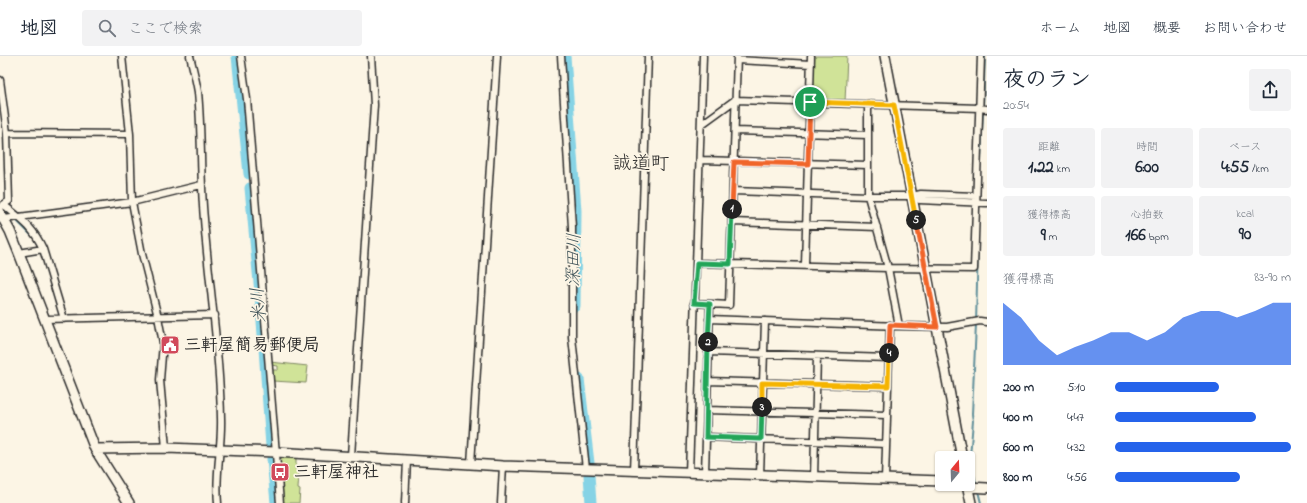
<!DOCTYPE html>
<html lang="ja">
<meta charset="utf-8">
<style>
body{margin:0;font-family:"Indie Flower","Klee One",sans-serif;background:#f2f2f3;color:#1f2937;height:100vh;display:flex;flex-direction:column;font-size:15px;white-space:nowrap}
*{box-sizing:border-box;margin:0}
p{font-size:13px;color:#747a83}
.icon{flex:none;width:22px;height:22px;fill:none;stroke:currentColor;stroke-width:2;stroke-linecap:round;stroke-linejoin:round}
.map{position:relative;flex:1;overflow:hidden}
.drawer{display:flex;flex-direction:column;background:#fff;width:320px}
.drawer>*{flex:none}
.needle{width:26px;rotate:19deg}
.fabs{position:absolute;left:935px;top:395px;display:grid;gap:8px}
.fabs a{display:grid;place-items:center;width:40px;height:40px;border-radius:4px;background:#fff;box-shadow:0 1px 3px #0004;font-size:20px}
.pin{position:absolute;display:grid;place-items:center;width:34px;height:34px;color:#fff;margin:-17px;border:2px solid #fff;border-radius:50%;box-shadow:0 1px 4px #0007}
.km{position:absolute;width:20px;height:20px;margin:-10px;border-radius:50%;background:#222;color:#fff;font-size:11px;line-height:20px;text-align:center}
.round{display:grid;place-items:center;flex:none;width:42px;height:42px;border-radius:4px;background:#f2f2f3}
.headline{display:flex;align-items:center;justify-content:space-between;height:68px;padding:0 16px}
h1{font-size:22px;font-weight:700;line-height:30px}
.metrics{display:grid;grid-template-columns:repeat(3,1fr);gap:6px;height:68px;padding:4px 16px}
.metrics div{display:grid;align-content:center;border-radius:4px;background:#f2f2f3;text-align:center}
.metrics b{font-size:17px;font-weight:700}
.metrics small{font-size:11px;font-weight:400}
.metrics p{font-size:11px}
.chart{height:112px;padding:8px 16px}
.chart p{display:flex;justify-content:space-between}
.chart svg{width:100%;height:72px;margin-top:4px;fill:#2563eb;opacity:.7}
ul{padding:0 16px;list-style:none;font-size:13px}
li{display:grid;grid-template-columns:64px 48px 1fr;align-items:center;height:30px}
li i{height:10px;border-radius:5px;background:#2563eb}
header{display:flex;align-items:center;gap:24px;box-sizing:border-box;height:56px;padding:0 20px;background:#fff;border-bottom:1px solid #e0e1e3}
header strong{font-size:19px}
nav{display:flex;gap:22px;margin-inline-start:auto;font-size:14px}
.search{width:280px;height:36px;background:#f2f2f3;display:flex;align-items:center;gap:10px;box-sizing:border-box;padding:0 14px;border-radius:4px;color:#747a83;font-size:15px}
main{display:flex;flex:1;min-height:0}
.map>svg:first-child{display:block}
</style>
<header>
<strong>地図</strong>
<div class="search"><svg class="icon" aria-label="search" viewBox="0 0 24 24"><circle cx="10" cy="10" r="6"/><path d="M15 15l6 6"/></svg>ここで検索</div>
<nav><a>ホーム</a><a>地図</a><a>概要</a><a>お問い合わせ</a></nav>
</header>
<main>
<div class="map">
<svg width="987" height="447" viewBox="0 0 987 447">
<rect width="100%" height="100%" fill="#fcf5e5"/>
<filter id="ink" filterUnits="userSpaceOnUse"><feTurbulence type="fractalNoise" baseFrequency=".025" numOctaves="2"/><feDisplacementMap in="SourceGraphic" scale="8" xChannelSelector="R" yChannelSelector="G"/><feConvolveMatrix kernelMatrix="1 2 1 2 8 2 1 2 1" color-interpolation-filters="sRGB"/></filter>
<g filter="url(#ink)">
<!-- green -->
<path fill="#d0e398" stroke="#7e8762" d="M812,0H847L845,46L812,45Z
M270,306L308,310L306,327L273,325L272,314H278V310L271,309Z
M282,401H296V414H299L298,433L300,434L299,447H283L278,406L279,402Z"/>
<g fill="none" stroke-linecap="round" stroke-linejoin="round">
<!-- stream -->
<path stroke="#62909b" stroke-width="2" d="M981,105L985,0
M924,141L967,143
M1,151L11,160
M15,163L33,181
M976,428L970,401L973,365L972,358L976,268L978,186
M978,435L981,447"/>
<!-- river -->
<path stroke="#86d3e5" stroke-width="11" d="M237,0L249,118
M565,0L576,155L575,250
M250,132L260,237L271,390
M579,323L589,407
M272,403L276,447
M589,419L591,447"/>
<!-- street casing -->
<g stroke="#2b2b2b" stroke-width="9">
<path id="street" d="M122,0L130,78L132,146L142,198L158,261L163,287L160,324L166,392
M190,0C193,12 196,24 198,36C202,78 200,121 204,163C209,230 220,295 221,362C222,391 215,419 218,447
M241,0L247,43L280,447
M561,0L572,171V281L586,413
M737,4L811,8
M0,24L7,77L130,78
M702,68L735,44L979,52L987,53
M735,75L868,79
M701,104L868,109
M733,135L868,140H912L921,138L976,140
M912,140L919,144L987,147
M4,149C22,164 33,171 43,193L19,197
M0,151L9,145L7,77
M4,163L132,146L201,129
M732,166L877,171
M43,193L64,263
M697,207L888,212L974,213L981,0
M805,209L811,0
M694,247L729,249L737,0
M45,263L215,259
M709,263L899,270L888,212L868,140V48
M899,270L947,271L980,265L987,266
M708,296L888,302
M707,325L888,330
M707,354L887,359
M706,381L886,388
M351,400L374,49L371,0
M471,408L497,0
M634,415L648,0
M689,417L703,0
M705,417L710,248
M760,419L765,265
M814,421L817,300
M885,423L890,269
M405,447L407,404
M501,447L503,410"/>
</g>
<!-- secondary casing -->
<g stroke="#2b2b2b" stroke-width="12">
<path id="secondary" d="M885,0L962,402
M0,157L10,175L19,197L95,393L129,447
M95,393L166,392L276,396L503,410L942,425
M967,428L971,447
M968,431L987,432"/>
</g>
<!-- street -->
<use href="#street" stroke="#fcf5e5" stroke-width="6"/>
<!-- secondary -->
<use href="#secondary" stroke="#fcf5e5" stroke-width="9"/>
</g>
</g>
<g fill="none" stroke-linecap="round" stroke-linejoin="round" filter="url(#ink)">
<!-- split-1 casing -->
<g stroke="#fff" stroke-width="8">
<path id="split-1" d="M732,153L734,106L808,108L810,46"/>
</g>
<!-- split-2 casing -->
<g stroke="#fff" stroke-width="8">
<path id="split-2" d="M708,286L710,248L694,247L697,207L730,208L732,153"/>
</g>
<!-- split-3 casing -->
<g stroke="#fff" stroke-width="8">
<path id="split-3" d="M708,286L706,381L761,383L762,351"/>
</g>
<!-- split-4 casing -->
<g stroke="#fff" stroke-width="8">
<path id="split-4" d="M762,351V327L888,330L889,297"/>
</g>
<!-- split-5 casing -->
<g stroke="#fff" stroke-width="8">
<path id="split-5" d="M889,297L890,269L937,271L916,164"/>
</g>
<!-- split-6 casing -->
<g stroke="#fff" stroke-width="8">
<path id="split-6" d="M810,46L894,49L916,164"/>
</g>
<!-- split-1 -->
<use href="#split-1" stroke="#f0652b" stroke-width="5"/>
<!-- split-2 -->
<use href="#split-2" stroke="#22a559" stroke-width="5"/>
<!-- split-3 -->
<use href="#split-3" stroke="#22a559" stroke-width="5"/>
<!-- split-4 -->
<use href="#split-4" stroke="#f5b400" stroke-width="5"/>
<!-- split-5 -->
<use href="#split-5" stroke="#f0652b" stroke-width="5"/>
<!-- split-6 -->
<use href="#split-6" stroke="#f5b400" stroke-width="5"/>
</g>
<!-- icons -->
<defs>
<g id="civic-square" transform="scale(1)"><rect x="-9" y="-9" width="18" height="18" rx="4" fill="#d1495b" stroke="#fcf5e5"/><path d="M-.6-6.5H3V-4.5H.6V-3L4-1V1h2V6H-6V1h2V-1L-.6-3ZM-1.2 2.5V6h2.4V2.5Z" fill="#fff"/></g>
<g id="bus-square" transform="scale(1)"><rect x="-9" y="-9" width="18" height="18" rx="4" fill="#d1495b" stroke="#fcf5e5"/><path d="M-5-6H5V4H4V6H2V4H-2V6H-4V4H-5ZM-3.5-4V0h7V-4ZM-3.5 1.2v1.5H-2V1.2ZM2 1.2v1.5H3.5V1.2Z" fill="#fff"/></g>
</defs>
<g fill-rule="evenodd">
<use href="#civic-square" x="170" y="289"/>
<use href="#bus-square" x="280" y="416"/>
</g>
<g text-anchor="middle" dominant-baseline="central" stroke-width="3.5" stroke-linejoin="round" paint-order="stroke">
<!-- poi labels -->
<g font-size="17" font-weight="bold" fill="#2b2b2b" stroke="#fcf5e5" text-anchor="start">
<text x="184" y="289">三軒屋簡易郵便局</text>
<text x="294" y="416">三軒屋神社</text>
</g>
<!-- water labels -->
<g font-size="18" font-style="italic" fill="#42555a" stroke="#fcf5e5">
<text transform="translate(575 204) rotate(-89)">深田川</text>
<text transform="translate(260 249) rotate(-95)">米川</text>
</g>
<!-- quarter labels -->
<g font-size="19" fill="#2b2b2b" stroke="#fcf5e5">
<text x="641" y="108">誠道町</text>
</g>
</g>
</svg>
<div class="fabs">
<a><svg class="needle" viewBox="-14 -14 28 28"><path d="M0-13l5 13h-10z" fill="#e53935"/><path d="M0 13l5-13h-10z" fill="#747a83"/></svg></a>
</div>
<div class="pin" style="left:810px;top:46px;background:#1e9e55"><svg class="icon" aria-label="arrive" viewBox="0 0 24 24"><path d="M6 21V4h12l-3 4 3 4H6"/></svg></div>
<b class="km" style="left:732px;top:153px">1</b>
<b class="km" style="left:708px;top:286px">2</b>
<b class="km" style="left:762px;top:351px">3</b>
<b class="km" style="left:889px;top:297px">4</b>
<b class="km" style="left:916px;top:164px">5</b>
</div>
<section class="drawer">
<div class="headline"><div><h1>夜のラン</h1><p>20:54</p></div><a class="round"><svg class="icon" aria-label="share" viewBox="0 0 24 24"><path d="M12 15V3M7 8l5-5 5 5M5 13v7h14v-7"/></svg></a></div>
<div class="metrics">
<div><p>距離</p><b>1.22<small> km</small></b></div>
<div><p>時間</p><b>6:00</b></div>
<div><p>ペース</p><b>4:55<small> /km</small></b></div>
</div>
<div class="metrics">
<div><p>獲得標高</p><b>9<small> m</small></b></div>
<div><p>心拍数</p><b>166<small> bpm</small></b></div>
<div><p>kcal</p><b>90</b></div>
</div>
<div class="chart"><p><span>獲得標高</span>83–90 m</p>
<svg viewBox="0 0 160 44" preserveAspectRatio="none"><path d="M0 44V6L10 15L20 29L30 38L40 33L50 29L60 24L70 24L80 29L90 24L100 15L110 11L120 11L130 15L140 11L150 6L160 6V44z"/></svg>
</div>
<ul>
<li><b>200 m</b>5:10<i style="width:59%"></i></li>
<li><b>400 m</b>4:47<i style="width:80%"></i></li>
<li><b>600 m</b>4:32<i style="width:100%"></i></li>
<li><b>800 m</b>4:56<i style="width:71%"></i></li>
</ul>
</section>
</main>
